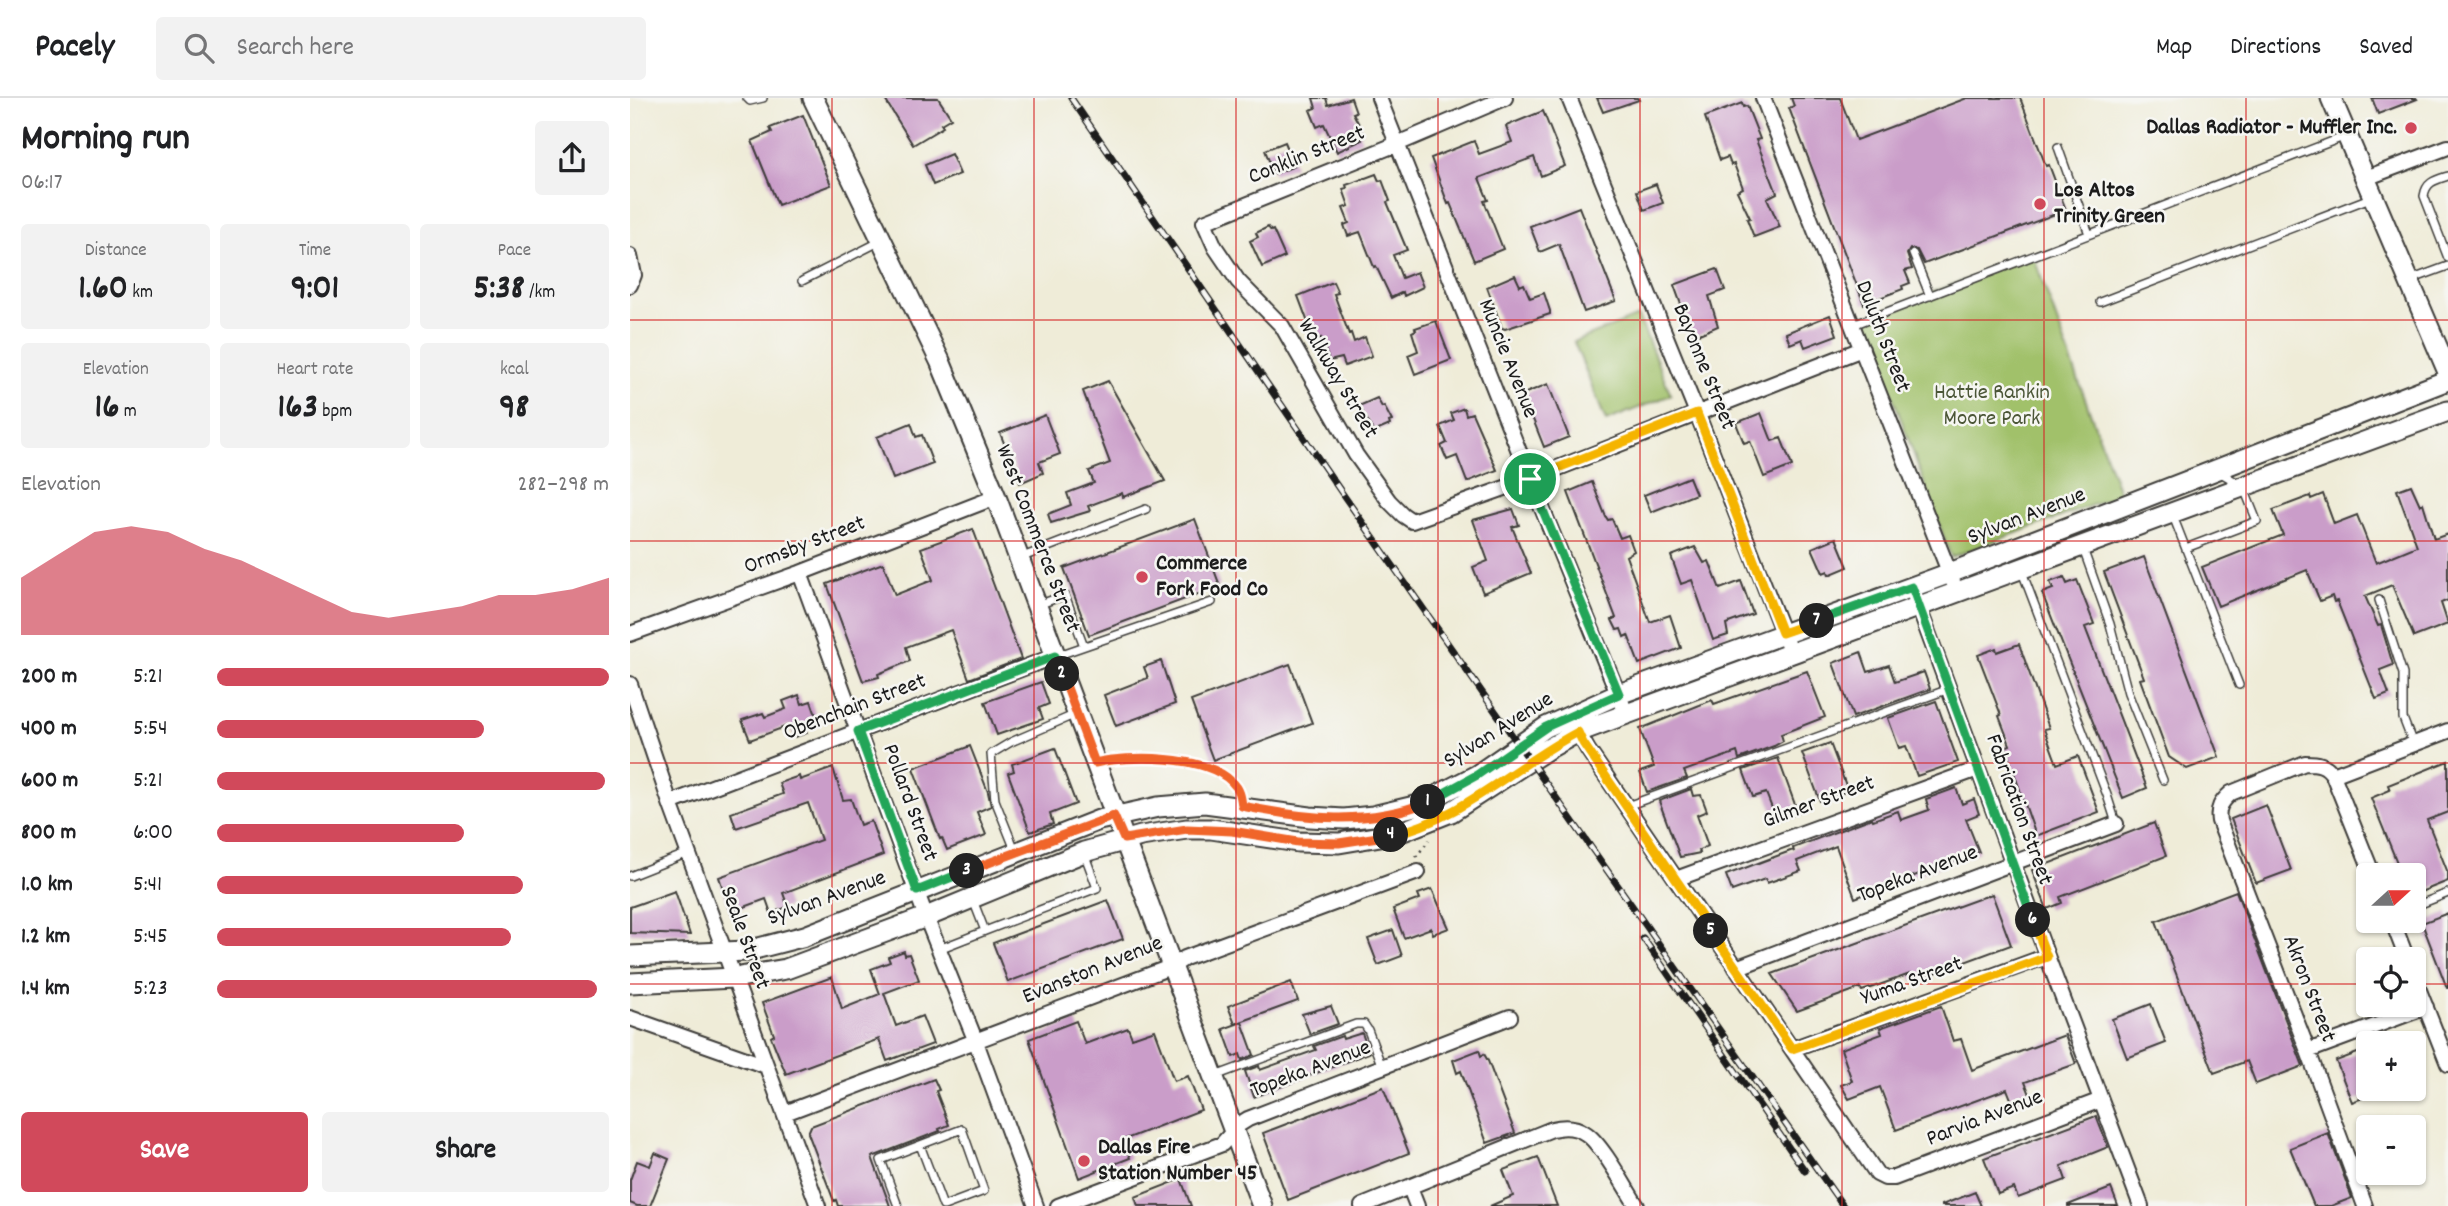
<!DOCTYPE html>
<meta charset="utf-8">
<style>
body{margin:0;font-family:Dekko,sans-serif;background:#f2f2f2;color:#202124;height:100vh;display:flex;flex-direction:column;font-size:26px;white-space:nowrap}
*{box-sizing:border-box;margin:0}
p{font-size:23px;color:#757577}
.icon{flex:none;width:38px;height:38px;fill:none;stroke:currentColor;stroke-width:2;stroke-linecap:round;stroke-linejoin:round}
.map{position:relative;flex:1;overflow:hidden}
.details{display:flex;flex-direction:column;background:#fff;width:630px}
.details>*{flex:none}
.needle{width:46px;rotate:69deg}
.fabs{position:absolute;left:1726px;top:765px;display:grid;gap:14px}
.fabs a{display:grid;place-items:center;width:70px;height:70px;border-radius:7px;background:#fff;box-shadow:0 2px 5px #0004;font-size:35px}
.pin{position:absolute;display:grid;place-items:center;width:60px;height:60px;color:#fff;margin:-30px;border:4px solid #fff;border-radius:50%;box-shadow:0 2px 7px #0007}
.km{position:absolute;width:35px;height:35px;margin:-18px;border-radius:50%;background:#222;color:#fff;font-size:19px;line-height:35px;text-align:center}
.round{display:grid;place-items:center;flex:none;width:74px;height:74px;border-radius:7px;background:#f2f2f2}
.overview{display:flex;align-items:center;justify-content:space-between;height:119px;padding:0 21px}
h1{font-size:38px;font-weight:800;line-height:52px}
.figures{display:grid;grid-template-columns:repeat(3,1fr);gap:10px;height:119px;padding:7px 21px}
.figures div{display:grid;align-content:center;border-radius:7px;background:#f2f2f2;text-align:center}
.figures b{font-size:35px;font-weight:800}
.figures small{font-size:19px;font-weight:400}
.figures p{font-size:19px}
.chart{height:196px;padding:14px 21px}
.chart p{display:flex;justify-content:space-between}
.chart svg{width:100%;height:126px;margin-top:7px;fill:#d1495b;opacity:.7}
.primary-button{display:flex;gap:14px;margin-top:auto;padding:14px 21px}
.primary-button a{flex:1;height:80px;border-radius:7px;background:#d1495b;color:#fff;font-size:28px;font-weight:800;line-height:80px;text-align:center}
.primary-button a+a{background:#f2f2f2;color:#202124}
ul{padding:0 21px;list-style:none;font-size:23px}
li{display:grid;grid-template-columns:112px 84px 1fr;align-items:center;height:52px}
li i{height:18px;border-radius:9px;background:#d1495b}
header{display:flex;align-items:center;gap:42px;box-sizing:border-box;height:98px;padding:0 35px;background:#fff;border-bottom:2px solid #e0e0e0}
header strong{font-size:33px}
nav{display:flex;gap:38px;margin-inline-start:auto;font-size:24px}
.search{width:490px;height:63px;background:#f2f2f2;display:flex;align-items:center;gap:18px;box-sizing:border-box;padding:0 24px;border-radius:7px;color:#757577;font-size:26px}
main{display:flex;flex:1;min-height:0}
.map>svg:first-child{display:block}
</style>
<header>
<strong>Pacely</strong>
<div class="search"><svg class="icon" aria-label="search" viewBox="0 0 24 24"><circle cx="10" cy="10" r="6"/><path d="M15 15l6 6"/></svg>Search here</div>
<nav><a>Map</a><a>Directions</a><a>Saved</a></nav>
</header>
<main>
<section class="details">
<div class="overview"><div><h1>Morning run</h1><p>06:17</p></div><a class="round"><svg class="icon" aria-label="share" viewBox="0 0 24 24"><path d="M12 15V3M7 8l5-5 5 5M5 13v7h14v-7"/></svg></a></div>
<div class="figures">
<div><p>Distance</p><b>1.60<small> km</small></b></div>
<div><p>Time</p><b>9:01</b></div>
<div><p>Pace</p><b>5:38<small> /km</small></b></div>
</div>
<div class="figures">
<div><p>Elevation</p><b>16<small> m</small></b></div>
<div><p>Heart rate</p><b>163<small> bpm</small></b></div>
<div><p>kcal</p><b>98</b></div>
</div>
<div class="chart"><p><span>Elevation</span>282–298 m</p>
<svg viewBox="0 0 160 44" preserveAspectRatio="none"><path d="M0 44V24L10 16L20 8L30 6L40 8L50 14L60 18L70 24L80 30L90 36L100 38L110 36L120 34L130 30L140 30L150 28L160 24V44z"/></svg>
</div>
<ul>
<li><b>200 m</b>5:21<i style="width:100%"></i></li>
<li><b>400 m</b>5:54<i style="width:68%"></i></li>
<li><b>600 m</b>5:21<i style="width:99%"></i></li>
<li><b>800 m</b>6:00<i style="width:63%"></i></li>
<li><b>1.0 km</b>5:41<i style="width:78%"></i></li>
<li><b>1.2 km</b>5:45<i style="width:75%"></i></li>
<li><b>1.4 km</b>5:23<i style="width:97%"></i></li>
</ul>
<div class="primary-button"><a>Save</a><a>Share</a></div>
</section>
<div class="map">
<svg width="1818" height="1108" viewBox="0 0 1818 1108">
<rect width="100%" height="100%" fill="#f6f6f2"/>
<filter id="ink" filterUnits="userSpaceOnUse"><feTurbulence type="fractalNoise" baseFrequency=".0143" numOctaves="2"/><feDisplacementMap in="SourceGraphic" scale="14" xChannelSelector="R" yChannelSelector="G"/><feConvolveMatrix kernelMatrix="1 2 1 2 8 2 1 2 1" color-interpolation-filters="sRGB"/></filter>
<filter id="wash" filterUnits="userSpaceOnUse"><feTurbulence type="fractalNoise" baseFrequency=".00686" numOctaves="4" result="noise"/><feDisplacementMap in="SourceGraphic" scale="28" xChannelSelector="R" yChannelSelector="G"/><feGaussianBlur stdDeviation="1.57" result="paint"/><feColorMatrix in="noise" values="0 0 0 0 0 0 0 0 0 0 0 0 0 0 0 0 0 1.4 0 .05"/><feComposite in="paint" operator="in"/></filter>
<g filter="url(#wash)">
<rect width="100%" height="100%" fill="#efecd8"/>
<!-- green -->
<path fill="#a1c16a" stroke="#5e6e43" stroke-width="2" d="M1403,157L1490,397L1321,459L1234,219Z
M1008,218L1041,297L976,323L944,244Z"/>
<g id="blocks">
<!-- building -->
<path fill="#ca9dc9" d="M254,0H308L321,20L311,26L313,29L283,47Z
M683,0H696L698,7L721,0L726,14L723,15L733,34L729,36L732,42L707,54L694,26L687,29L680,12L686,10Z
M967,0H1008L1009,2L973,14Z
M1161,0H1210L1226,42L1337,0H1390L1416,68L1419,67L1436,112L1294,166L1287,152L1280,151L1277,156L1282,171L1275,173L1280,185L1272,188L1273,191L1234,206L1159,10L1164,8Z
M1742,0H1786L1787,1L1748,16Z
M1112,5L1113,9L1117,8L1130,41L1126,42L1147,95L1137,100L1150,129L1124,139L1117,121L1120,120L1107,93L1113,90L1104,66L1101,67L1098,59L1090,62L1075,19Z
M913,13L935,68L911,78L904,59L849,80L858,102L854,103L873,151L844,163L820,105L818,106L801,60L844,43L849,56L882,44L876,28Z
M173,17L201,87L148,107L122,43L142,34L140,30Z
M655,44L665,68L644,76L635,52Z
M321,56L330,76L303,87L295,67Z
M746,76L749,83L752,82L760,103L757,104L777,152L763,157L772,180L787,174L793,189L774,198L773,194L761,200L746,168L744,169L730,134L718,138L714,127L719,125L713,110L719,108L713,91L717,90L716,87Z
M1026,86L1033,105L1014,112L1007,93Z
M949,109L986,203L954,214L929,146L910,154L900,128Z
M638,129L641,133L643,132L655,159L632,169L620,143L628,139L626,135Z
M1087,171L1095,192L1079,198L1088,228L1065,238L1063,233L1061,234L1044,187Z
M885,177L890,188L894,186L900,200L914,195L920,213V216L875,231L872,230L857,189Z
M703,184L708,195L704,196L719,236L721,235L724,244L735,239L742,258L715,268L712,260L699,263L691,240L685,243L668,198Z
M1200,217L1207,237L1175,249L1172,241L1160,246L1156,235Z
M806,223L821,262L785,276L778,257L788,253L782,234L786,232L785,230Z
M478,283L535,383L493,399L492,395L458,408L460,413L421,425L418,416L441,407L437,395L464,385L459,373L480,365L453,293Z
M918,286L939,339L914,349L893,296Z
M747,300L752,309L754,308L762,323L759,324L760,327L744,334L729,308Z
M834,310L836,317L842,315L867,372L837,384L827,358L817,362L811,348L817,345L810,328L824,322L821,315Z
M1131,315L1142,343L1151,340L1162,368L1134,379L1120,343L1114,345L1106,325Z
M415,317L430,356L409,364L413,375L390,385L370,335Z
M281,325L286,339L292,337L303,366L263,381L247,339Z
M1059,379L1066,396L1021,414L1014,397Z
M962,384L976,419L978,422L982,421L990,440L998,437L1004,453L996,458L1020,524L1040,517L1051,550L1009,566L998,537L994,539L991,531L987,532L982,522L986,520L938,394Z
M1781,387L1790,407L1793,405L1804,441L1818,436V502L1811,505L1818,526L1784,539L1762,487L1735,498L1748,528L1751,527L1763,567L1750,572L1759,596L1746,601L1707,503L1704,504L1702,498L1690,503L1677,472L1588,508L1572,469L1653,437L1643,412L1680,398L1681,401L1693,396L1704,426L1727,417L1746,465L1787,448L1767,392Z
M883,411L889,427L882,429L901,475L853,495L843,469L858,463L843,422Z
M565,421L590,488L459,537L434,470Z
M343,431L391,561L339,581L321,532L276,549L280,563L248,576L249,579L233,583L197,486L253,465L265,497L303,482L291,450Z
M1206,440L1218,469L1199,477L1198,473L1193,475L1182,450Z
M1065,449L1074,465L1079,463L1090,491L1111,483L1123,516L1096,526L1098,537L1083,542L1062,482L1051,486L1041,458Z
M1514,459L1589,659L1557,671L1539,659L1510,581L1514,580L1474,474Z
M1434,479L1437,486L1447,482L1464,526L1455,529L1517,690L1493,700L1412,495L1423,491L1420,484Z
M1389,546L1419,630L1414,631L1427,666L1448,658L1469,714L1406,738L1375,649L1380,647L1369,618L1371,617L1348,557L1366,550L1367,554Z
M1231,554L1238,574L1259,567L1265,584L1294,574L1300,591L1223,619L1203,565Z
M531,563L545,606L486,628L474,597L518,580L514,569Z
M660,566L682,625L583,662L561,603Z
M1177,573L1195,619L1151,636L1153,643L1144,648L1109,661L1107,654L1054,673L1057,680L1017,694L1010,674L1024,669L1010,631L1082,602L1084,606Z
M411,584L419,606L409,610L413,621L367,637L355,604Z
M169,597L172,606L181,603L189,626L175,631L177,635L165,639L160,627L120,642L112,622L133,615L135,619L156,611L153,603Z
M1306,603L1328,664L1287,678L1276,648L1269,650L1258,620Z
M1200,645L1218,693L1190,703L1172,655Z
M340,648L358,694L361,708L347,714L356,737L317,752L312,740L310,741L283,670Z
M425,650L446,706L420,716L423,726L400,734L378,675L384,673L382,666Z
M1148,660L1168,715L1147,723L1136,695L1123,699L1113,672Z
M1818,663V714L1797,722L1818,775V783L1783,797V777H1772L1741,700L1760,692L1758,687Z
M203,670L213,702L221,701L230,727L241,723L253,757L153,795L158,809L141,815L136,801L101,814L89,779L191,742L178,705L106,730L101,715L153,696L149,685L169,678L170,682Z
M1326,690L1332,706L1344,701L1349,716L1336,721L1349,754L1225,800L1206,748L1167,763L1171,773L1137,785L1135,781L1102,793L1096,777L1163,752L1164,754L1163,750L1242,720L1243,722L1268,713L1271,722L1299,712L1296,701Z
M1061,691L1063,698L1071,697L1077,713L1067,717L1078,748L1069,752L1070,755L1050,759L1029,703Z
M1636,707L1661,772L1626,785L1601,721Z
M1524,725L1536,758L1430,799L1432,805L1417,811L1402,772Z
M802,791L819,830L803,836L801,830L774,840L763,811L790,801L788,796Z
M45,793L60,837L0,835V809Z
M1606,793L1673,968L1626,986L1617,963L1584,975L1526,823Z
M1362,796L1381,847L1283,883L1280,876L1232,893L1230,890L1167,913L1142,876Z
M478,802L493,841L378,884L363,845Z
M1818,815V890H1817L1792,825Z
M763,832L772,858L748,867L738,841Z
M274,853L275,857L279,856L289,882L254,895L266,928L292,918L303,946L257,963L249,941L156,976L141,939L144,937L132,905L202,879L212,911L250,896L241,871L260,864L258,859Z
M661,884L668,903L605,926L598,908Z
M1521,906L1536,945L1497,960L1482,921Z
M701,908L708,926L680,936L672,916Z
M1311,908L1323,943L1331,941L1342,972L1435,937L1446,966L1395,984L1401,999L1383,1006L1377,991L1266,1032L1250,989L1219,1001L1211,987L1222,983L1211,951L1252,936L1250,930Z
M446,923L455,946L498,930L502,940L525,932L544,983L558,978L571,1012L493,1042L500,1060L449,1080L399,941Z
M612,924L624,957L612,962L610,956L603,959L593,931Z
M732,935L739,955L624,999L615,973L629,968L630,972L686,952L684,948L712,938L713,941Z
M1738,951V998L1722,1004L1706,963Z
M849,952L851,958L854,956L858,963L885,1035L857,1045L831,973L827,975L823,962Z
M304,981L309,992L306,993L319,1027L309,1031L310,1033L242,1059L260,1108H208L206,1102L204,1103L178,1035L181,1028Z
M753,989L779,1055L658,1102L633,1035Z
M1466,1018L1478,1049L1431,1068L1436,1082L1388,1100L1384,1090L1368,1096L1354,1060Z
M1698,1035L1722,1100L1701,1108H1684L1660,1050Z
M25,1055L39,1061L20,1108H7L0,1105V1082L7,1063L20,1068Z
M908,1059L927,1108H860L883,1098L873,1072Z
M551,1081L561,1108H508L505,1099Z
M1481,1090L1488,1108H1438V1107Z
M1345,1094L1351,1108H1312V1107Z"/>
</g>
</g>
<g filter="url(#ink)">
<use href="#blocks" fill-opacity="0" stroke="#3c3b38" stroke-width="2"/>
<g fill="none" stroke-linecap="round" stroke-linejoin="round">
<!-- lane casing -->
<g stroke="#3c3b38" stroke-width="10">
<path id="lane" d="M117,0L120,3L133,0
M1428,49L1459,136
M1818,78C1805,82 1796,84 1794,98L1818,160
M1283,156L1300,198
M1780,182L1818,168
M172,183L251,143
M1470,204L1740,100
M1223,227L1716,38
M1543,418L1609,587
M1452,448L1480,526L1498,595L1533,682
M1556,450L1627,423L1613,388L1589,374
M390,460L516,411
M1391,471L1477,697L1486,725
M1749,502L1773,576V620L1783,646
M408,507L435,497L454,548
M426,558L582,504
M468,665C501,656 583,658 605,687C610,693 611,700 612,708
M997,708L1319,591
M385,752L365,702L361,656L381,644L446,616
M0,778L58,755
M343,802L355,833L467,790L454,755
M1783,809L1818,795
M309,851L355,833
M585,978L726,926H734L738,932L752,969
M290,1047L313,1108
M268,1108L251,1062L332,1031L354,1093L314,1108"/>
</g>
<!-- street casing -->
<g stroke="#3c3b38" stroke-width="18">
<path id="street" d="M749,0L900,381L996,615
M875,0L767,46L574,124L585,149L608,183L652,228L726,357L759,403L773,417L782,423L900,381L1232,251
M939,0L1067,315L1161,556
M1133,0L1323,484
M1736,80L1818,49
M0,158L4,177L0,187
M170,475L296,819L346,944L406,1108
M1285,499L1417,858L1511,1108
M0,536L170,475L366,399
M0,586L40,705L188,1108
M948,634L958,652L1247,1076L1255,1080H1264L1471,1002
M1703,677L1743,777
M40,705L425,558
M1046,781L1348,671
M1762,822L1777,861
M1106,870L1486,726
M1783,877L1818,966
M0,920L136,968
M1162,951L1417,858
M1678,953L1796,909
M155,1015L543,868L555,860L788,774
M780,1090L787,1108
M428,1108L592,1046L610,1026L618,1021L880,919
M732,1108L922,1031C934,1028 945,1028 955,1035C971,1044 996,1091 1007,1108
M1735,1108L1678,953L1589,723C1587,710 1591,704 1601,695L1675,665C1688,665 1696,666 1703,677L1818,633"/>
</g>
<!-- secondary casing -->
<g stroke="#3c3b38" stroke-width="23">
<path id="secondary" d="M183,0L310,263L366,399L632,1108
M1701,0L1818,274
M0,858L117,853L175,838L469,722L528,709L575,705L680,719L714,721L743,718L789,707L847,677L916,629L989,596L1320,475L1818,282
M0,885L104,880L156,871L296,819L454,754L511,738L557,731H581L668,744L709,745L768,735L821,714L916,652L948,634L1818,313"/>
</g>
<!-- path -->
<path stroke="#3c3b38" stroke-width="2.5" stroke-dasharray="2 5" stroke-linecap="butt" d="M786,759L799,742"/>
<!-- lane -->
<use href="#lane" stroke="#fff" stroke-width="7"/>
<!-- street -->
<use href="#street" stroke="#fff" stroke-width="14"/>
<!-- secondary -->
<use href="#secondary" stroke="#fff" stroke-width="19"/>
<!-- rail casing -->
<g stroke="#1c1c1c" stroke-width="7">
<path id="rail" d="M441,0L714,398L1213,1108
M1013,840L1175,1073"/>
</g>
<!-- rail -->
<use href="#rail" stroke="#f6f6f2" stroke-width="4.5" stroke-dasharray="13" stroke-linecap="butt"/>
</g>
</g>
<g fill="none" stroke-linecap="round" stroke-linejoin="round" filter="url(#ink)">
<!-- split-1 casing -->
<g stroke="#fff" stroke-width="14">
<path id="split-1" d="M798,704L847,677L916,629L989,596L900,381"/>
</g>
<!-- split-2 casing -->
<g stroke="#fff" stroke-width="14">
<path id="split-2" d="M432,576L465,665C499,657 576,657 602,684C610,691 611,699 612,708C674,721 738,728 798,704"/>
</g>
<!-- split-3 casing -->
<g stroke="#fff" stroke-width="14">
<path id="split-3" d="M337,773L287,793L228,633L425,558L432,576"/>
</g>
<!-- split-4 casing -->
<g stroke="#fff" stroke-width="14">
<path id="split-4" d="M337,773L484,718L494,741L557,731L602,733L668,744L709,745L761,737"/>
</g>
<!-- split-5 casing -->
<g stroke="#fff" stroke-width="14">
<path id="split-5" d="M761,737C832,721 885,667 948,634L953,645L1081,833"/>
</g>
<!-- split-6 casing -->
<g stroke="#fff" stroke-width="14">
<path id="split-6" d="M1081,833L1162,951L1417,859L1403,822"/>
</g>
<!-- split-7 casing -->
<g stroke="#fff" stroke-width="14">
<path id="split-7" d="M1187,523L1282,489L1403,822"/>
</g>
<!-- split-8 casing -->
<g stroke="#fff" stroke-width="14">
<path id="split-8" d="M900,381L1067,315L1152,535L1187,523"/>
</g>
<!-- split-1 -->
<use href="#split-1" stroke="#22a559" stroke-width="9"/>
<!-- split-2 -->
<use href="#split-2" stroke="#f0652b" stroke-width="9"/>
<!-- split-3 -->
<use href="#split-3" stroke="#22a559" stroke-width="9"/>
<!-- split-4 -->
<use href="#split-4" stroke="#f0652b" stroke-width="9"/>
<!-- split-5 -->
<use href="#split-5" stroke="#f5b400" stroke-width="9"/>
<!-- split-6 -->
<use href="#split-6" stroke="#f5b400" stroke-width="9"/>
<!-- split-7 -->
<use href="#split-7" stroke="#22a559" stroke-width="9"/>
<!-- split-8 -->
<use href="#split-8" stroke="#f5b400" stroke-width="9"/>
</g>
<!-- grid -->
<path fill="none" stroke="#d62828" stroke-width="2" stroke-opacity="0.55" d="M202,0V1108M404,0V1108M606,0V1108M808,0V1108M1010,0V1108M1212,0V1108M1414,0V1108M1616,0V1108M0,222H1818M0,443H1818M0,665H1818M0,886H1738M1783,886H1818"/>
<!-- markers -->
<g fill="#d1495b" stroke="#f6f6f2" stroke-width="2.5">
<circle cx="1781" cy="30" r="7"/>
<circle cx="1410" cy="106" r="7"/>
<circle cx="512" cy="479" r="7"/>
<circle cx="454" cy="1063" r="7"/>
</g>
<g text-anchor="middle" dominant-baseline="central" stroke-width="5" stroke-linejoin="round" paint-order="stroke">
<!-- poi labels -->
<g font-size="23" font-weight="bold" fill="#1c1c1c" stroke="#f6f6f2" text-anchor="start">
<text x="1767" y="30" text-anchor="end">Dallas Radiator - Muffler Inc.</text>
<text x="1424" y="93">Los Altos<tspan x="1424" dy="26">Trinity Green</tspan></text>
<text x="526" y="466">Commerce<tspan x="526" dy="26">Fork Food Co</tspan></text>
<text x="468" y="1050">Dallas Fire<tspan x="468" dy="26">Station Number 45</tspan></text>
</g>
<!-- street labels -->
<g font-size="23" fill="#1c1c1c" stroke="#f6f6f2">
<text transform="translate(677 58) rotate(-22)">Conklin Street</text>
<text transform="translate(1252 239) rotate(69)">Duluth Street</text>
<text transform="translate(877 261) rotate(68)">Muncie Avenue</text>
<text transform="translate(1073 269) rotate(68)">Bayonne Street</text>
<text transform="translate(707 281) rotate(59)">Walkway Street</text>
<text transform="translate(1397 419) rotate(-21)">Sylvan Avenue</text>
<text transform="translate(407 441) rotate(69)">West Commerce Street</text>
<text transform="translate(175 448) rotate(-21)">Ormsby Street</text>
<text transform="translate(225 610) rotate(-21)">Obenchain Street</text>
<text transform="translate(869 633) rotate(-32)">Sylvan Avenue</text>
<text transform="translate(279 705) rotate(70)">Pollard Street</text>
<text transform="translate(1189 705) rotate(-20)">Gilmer Street</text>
<text transform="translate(1388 712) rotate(70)">Fabrication Street</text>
<text transform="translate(1288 777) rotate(-21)">Topeka Avenue</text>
<text transform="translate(197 801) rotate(-20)">Sylvan Avenue</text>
<text transform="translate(114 840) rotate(70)">Seale Street</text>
<text transform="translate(463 873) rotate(-22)">Evanston Avenue</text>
<text transform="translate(1282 884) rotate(-20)">Yuma Street</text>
<text transform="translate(1678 891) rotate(69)">Akron Street</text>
<text transform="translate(681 972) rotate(-21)">Topeka Avenue</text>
<text transform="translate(1355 1021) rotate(-21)">Parvia Avenue</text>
</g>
<!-- park labels -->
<g font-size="23" fill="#4b5637" stroke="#f6f6f2">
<text x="1362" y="295">Hattie Rankin<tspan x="1362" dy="26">Moore Park</tspan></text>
</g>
</g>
</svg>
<div class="fabs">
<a><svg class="needle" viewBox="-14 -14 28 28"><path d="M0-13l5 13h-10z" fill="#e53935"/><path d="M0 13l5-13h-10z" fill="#757577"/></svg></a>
<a><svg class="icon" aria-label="locate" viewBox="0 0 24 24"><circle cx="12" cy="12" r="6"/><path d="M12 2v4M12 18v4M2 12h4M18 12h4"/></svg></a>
<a>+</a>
<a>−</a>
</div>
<div class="pin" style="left:900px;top:381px;background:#1e9e55"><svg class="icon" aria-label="arrive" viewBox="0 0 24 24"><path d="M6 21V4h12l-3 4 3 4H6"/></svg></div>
<b class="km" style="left:798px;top:704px">1</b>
<b class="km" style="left:432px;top:576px">2</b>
<b class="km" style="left:337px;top:773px">3</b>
<b class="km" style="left:761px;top:737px">4</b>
<b class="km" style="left:1081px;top:833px">5</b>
<b class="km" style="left:1403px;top:822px">6</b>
<b class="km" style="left:1187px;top:523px">7</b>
</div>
</main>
